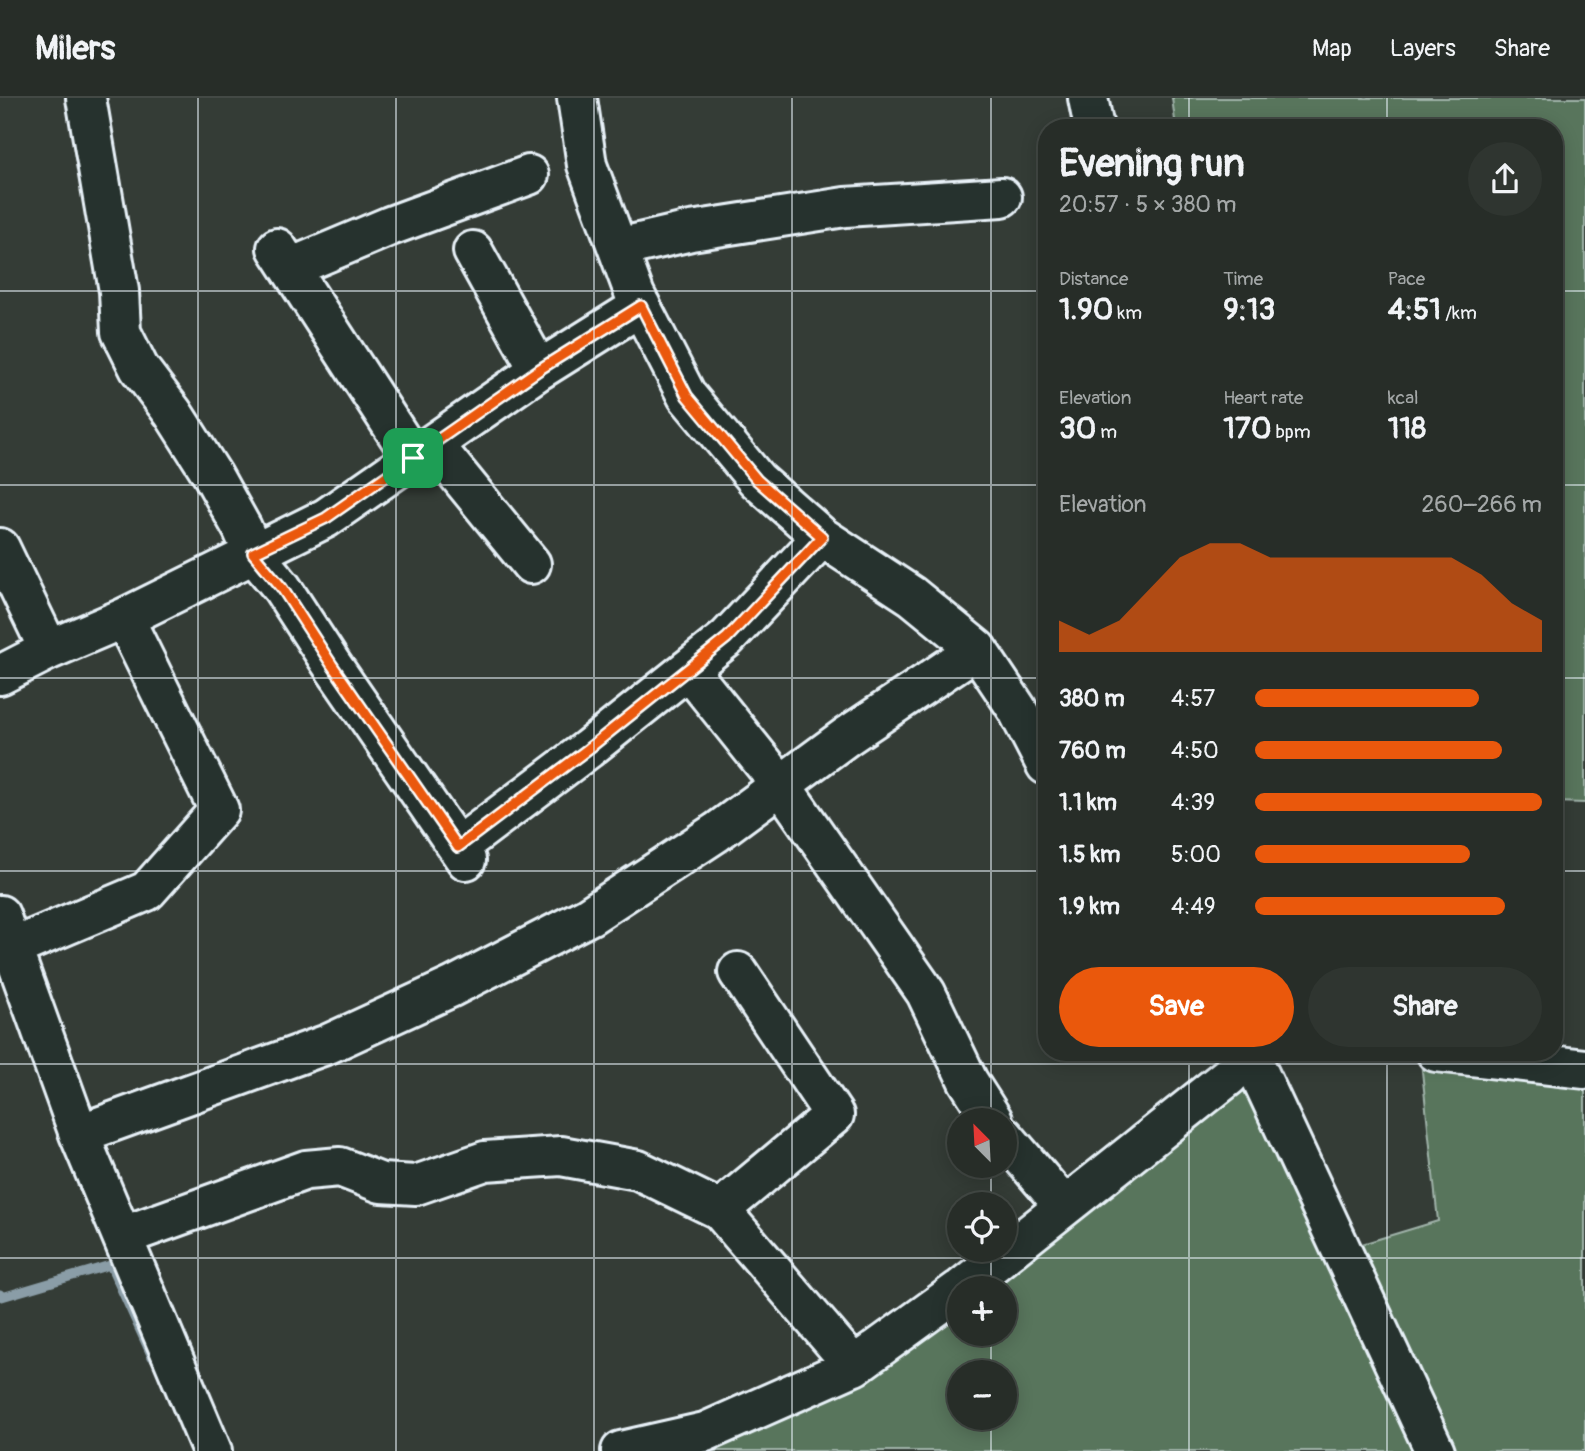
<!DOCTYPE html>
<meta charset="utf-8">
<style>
body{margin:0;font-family:Pangolin,sans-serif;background:#2f3530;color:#f1f3f6;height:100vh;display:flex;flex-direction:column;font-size:26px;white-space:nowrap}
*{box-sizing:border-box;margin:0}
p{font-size:23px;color:#a4a8a8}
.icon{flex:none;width:38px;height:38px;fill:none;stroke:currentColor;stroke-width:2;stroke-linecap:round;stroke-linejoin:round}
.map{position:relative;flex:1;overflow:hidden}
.sheet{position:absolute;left:1038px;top:21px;width:525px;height:942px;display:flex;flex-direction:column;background:#272d28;border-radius:28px;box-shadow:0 4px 18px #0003,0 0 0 2px #434945}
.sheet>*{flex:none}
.needle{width:46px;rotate:336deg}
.controls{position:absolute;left:947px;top:1010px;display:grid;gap:14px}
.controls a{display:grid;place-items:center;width:70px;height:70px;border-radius:50%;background:#272d28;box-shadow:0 4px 18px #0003,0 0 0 2px #434945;font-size:35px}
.pin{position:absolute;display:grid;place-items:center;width:60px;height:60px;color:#fff;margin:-30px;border-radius:14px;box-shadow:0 4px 10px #0006}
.round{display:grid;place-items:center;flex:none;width:74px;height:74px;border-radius:37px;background:#2f3530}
.headline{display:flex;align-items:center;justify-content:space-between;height:119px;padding:0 21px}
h1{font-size:38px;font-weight:700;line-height:52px}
.stats{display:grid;grid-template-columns:repeat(3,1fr);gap:10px;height:119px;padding:7px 21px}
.stats div{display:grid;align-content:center}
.stats b{font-size:30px;font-weight:700}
.stats small{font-size:19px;font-weight:400}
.stats p{font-size:19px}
.chart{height:196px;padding:14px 21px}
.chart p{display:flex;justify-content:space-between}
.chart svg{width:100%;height:126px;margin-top:7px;fill:#ea580c;opacity:.7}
.cta{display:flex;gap:14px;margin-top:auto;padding:14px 21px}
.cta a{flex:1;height:80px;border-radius:42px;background:#ea580c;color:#fff;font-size:28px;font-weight:700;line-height:80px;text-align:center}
.cta a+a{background:#2f3530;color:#f1f3f6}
ul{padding:0 21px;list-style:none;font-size:23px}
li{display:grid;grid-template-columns:112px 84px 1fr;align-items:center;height:52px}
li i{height:18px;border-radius:9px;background:#ea580c}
header{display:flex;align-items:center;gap:42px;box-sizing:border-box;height:98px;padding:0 35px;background:#272d28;border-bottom:2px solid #434945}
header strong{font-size:33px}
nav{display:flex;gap:38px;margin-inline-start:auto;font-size:24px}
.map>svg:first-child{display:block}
</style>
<header>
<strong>Milers</strong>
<nav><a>Map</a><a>Layers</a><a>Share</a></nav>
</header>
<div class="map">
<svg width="1585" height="1353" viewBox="0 0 1585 1353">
<rect width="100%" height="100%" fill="#343c36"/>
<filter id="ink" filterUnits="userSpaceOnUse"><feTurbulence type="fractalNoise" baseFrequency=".0143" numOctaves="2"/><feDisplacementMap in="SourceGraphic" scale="14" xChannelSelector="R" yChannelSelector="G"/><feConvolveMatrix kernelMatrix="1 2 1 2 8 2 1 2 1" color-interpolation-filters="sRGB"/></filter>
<g filter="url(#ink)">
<!-- green -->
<path fill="#59755b" stroke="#a0b3aa" stroke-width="2" fill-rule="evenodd" d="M1172,0H1585V705L1554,704V30H1176Z
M1249,954L1342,1152L1438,1123L1420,954L1585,970V1353H625L854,1268ZM959,1190H1004V1236H959ZM959,1274H1004V1320H959Z"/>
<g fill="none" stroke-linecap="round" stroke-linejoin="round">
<!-- stream -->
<path stroke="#8a9da7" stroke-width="9" d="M0,1196L2,1199L110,1167L152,1259"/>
<!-- minor casing -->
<g stroke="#e8f1f8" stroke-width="44">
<path id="minor" d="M86,0L119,193L121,234L139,270L173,315L213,378L242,430L253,455L282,490L332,567L466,762
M577,0L587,67L635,197L687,298L757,382L822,439L912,498L977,551L1017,611L1046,667
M1088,0L1094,30
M277,150L413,360
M618,150L691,133L845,109L1002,99
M473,153L539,272
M290,170L390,128L529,77
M433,346L531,466
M0,450L49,552
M688,571L781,687L926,895L968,983L993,1022
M0,577L49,552L124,520L326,420L539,272L641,208
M458,749L588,651L727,540L822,439
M0,817L79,1036L212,1353
M0,852L12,850L147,793L219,712L124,520
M1249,954L1435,1353
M1436,954L1585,971
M79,1036L328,946L452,889L589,818L717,734L846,639L977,551
M1004,1038L1064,1108
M720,1112L834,1017L738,874
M123,1138L306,1072L340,1069L381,1085L416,1087L485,1063L561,1058L638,1072L720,1112L854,1268L959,1192
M962,1190L1229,978L1250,954
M621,1353L705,1334L854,1268"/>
</g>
<!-- minor -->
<use href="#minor" stroke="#26332d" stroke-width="38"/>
</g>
</g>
<g fill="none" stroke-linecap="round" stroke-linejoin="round" filter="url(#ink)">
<!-- route casing -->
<g stroke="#fff" stroke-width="14">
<path id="route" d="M641,208L687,298L757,382L822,439L727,540L588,651L458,749L332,567L282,490L253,455L326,420L540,271Z"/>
</g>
<!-- route -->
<use href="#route" stroke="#ea580c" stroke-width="9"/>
</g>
<!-- grid -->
<path fill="none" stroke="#e8f1f8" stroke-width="2" stroke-opacity="0.55" d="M198,0V1353M396,0V1353M594,0V1353M792,0V1353M991,0V1022M1189,0V30M1387,0V30M0,193H1046M1554,193H1585M0,387H1046M1554,387H1585M0,580H1046M1554,580H1585M0,773H1046M1554,773H1585M1189,954V1353M1387,954V1353M0,966H1585M991,1068V1106M991,1152V1190M0,1160H1585M991,1236V1274M991,1320V1353"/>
</svg>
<div class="controls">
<a><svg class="needle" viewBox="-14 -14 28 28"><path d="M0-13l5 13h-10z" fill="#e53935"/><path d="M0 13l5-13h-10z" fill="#a4a8a8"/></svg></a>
<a><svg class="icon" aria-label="locate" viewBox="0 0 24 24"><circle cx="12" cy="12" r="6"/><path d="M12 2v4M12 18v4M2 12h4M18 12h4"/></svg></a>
<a>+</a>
<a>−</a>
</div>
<div class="pin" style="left:413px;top:360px;background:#1e9e55"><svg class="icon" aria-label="arrive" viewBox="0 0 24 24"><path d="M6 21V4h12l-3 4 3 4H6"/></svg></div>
<section class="sheet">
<div class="headline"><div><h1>Evening run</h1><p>20:57 · 5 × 380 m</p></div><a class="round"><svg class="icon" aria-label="share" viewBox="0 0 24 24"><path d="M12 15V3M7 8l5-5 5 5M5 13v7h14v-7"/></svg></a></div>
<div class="stats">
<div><p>Distance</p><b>1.90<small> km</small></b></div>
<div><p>Time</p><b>9:13</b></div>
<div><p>Pace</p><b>4:51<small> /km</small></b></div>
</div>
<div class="stats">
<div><p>Elevation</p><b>30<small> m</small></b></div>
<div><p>Heart rate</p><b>170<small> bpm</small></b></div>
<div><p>kcal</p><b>118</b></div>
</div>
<div class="chart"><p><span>Elevation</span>260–266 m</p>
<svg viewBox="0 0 160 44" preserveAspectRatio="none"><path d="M0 44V33L10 38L20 33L30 22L40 11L50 6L60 6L70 11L80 11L90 11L100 11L110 11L120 11L130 11L140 17L150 27L160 33V44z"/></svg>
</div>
<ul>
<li><b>380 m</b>4:57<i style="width:78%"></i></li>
<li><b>760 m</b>4:50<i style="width:86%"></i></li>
<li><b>1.1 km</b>4:39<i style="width:100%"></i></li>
<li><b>1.5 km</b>5:00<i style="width:75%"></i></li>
<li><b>1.9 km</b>4:49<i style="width:87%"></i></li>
</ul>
<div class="cta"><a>Save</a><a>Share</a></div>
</section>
</div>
